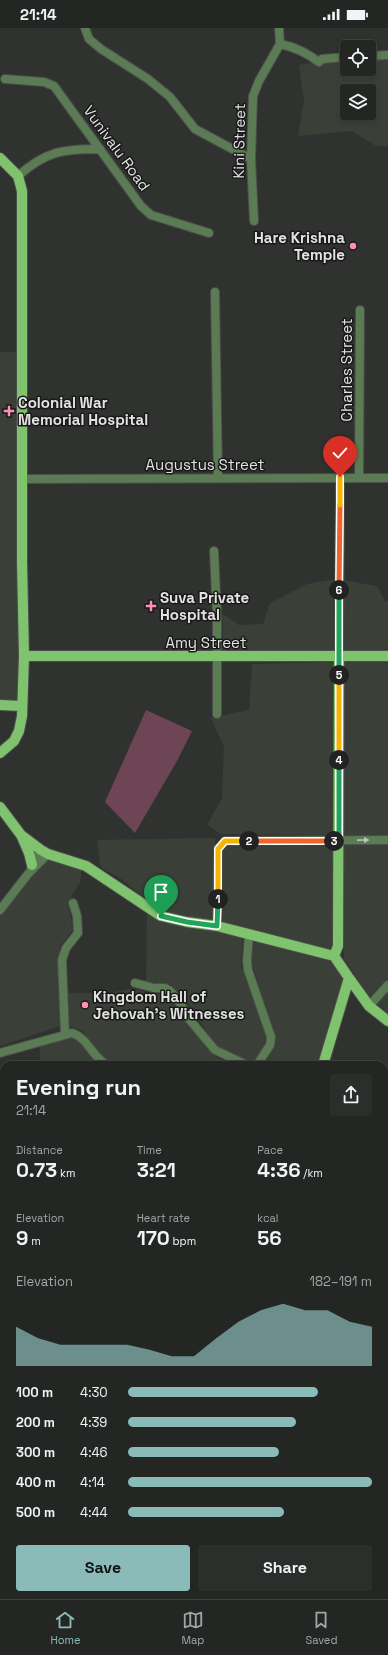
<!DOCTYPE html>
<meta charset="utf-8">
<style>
body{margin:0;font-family:"Space Grotesk",sans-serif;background:#2c2e2c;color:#f1f3f6;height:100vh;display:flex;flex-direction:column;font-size:15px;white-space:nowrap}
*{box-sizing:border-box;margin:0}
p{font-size:13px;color:#a3a5a6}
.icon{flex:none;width:22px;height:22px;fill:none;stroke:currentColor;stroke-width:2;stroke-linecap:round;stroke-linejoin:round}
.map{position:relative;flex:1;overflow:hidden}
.panel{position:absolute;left:0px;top:1033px;width:388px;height:538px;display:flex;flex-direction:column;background:#242624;border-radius:12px 12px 0 0;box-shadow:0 2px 6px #0003,0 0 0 1px #414341}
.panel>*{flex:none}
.fabs{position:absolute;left:340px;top:12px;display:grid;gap:8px}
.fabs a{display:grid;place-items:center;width:36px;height:36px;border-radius:4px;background:#242624;box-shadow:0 2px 6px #0003,0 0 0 1px #414341;font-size:20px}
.pin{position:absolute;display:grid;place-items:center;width:34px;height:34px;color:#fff;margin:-41px -17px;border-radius:50% 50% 50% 0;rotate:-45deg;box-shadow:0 0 4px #0007}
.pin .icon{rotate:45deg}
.km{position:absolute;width:20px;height:20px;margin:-10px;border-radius:50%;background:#222;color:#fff;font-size:11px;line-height:20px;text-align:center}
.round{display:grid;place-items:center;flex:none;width:42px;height:42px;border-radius:4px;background:#2c2e2c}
.head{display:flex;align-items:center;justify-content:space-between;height:68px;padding:0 16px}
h1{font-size:22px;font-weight:700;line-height:30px}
.figures{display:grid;grid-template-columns:repeat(3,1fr);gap:6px;height:68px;padding:4px 16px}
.figures div{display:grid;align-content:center}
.figures b{font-size:20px;font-weight:700}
.figures small{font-size:11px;font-weight:400}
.figures p{font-size:11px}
.chart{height:112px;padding:8px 16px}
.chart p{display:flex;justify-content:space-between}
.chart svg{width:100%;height:72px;margin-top:4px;fill:#8bbbb9;opacity:.7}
.cta{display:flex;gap:8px;margin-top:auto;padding:8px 16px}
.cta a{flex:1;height:46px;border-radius:4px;background:#8bbbb9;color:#111;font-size:16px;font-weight:700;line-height:46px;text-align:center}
.cta a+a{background:#2c2e2c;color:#f1f3f6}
ul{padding:0 16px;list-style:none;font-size:13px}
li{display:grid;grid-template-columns:64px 48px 1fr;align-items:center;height:30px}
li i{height:10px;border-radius:5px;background:#8bbbb9}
.status{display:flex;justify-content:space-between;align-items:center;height:28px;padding:0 20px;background:#242624;direction:ltr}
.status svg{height:11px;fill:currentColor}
.dock{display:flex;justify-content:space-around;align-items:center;height:56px;border-top:1px solid #414341;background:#242624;font-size:11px;color:#a3a5a6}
.dock a{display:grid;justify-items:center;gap:2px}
.dock .selected{color:#8bbbb9}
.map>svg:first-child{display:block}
</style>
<div class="status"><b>21:14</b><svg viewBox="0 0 49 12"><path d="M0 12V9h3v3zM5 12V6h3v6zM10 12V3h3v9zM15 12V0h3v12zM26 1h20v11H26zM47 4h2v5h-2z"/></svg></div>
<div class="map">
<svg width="388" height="1571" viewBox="0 0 388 1571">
<rect width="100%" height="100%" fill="#303230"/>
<!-- built -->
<path fill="#3a3f38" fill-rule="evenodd" d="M388,22V118H376L352,103L298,108L304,73L299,37L347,29V41H369V25ZM347,63H369V85H347Z
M0,324H19L21,671L18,678L0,675Z
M335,551L377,558L385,573H388V625H249V621L223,622V586L239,597L263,596L270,575L307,556Z
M343,632H388V812H341Z
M333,634L332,807L221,806L207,797L222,770L224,719L211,690L249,682L252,636Z
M215,810L218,895L164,886L120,850L103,841L100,836L97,812Z
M388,815V985L369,969L344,930L343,867V816Z
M227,818H333L337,865V911L331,926L220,897V825Z
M46,826L82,838L80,854L68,874L73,902L60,918V998L0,1018V887Z
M147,878L162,890L243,907L241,938L266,1005L265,1017L253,1034L220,1021L212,1012L183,968L169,956L146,954Z
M252,909L287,917L336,934L344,950L318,1037H263L270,1026L276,1010L250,930Z
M130,961L165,967L172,972L187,995L216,1029L235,1037H120L103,1030L83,1003L70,998L68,965H108Z
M71,1007L91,1027L98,1037H40V1016Z
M0,1098H4V1203L0,1202Z"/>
<!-- green -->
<path fill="#6d4554" d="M146,682L192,703L177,733L135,805L105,774Z"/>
<!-- water -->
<path fill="#74334e" d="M384,1371L388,1373V1571H0V1403L4,1404V1567H384Z"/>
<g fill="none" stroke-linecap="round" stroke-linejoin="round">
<!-- minor casing -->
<g stroke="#4c4e4c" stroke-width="10">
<path id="minor" d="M85,0L89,11L101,21L148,51L170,69L195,101L251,131
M279,0L280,16C296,19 307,25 319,34L322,31L347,29
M369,28L388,27
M5,51L44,54L54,58L141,178L151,187L209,205
M18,148C46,123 63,121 100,121
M254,193L251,131L253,68L259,53L280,16
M215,264L218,449
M359,450L360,282
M22,451L388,450
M214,523L217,588V686
M339,628L340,449
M31,840L41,822
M0,882L28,846L48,826
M217,898L218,821L225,813L388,812
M249,906L247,933L248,942L271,1009L270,1017L257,1037
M135,955L154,960H165L170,963L177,970L189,991L215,1022L247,1037
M369,978L388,957
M65,1006L62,932L66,920L78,905L77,888L73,875
M0,1025L72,1005C88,1010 92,1029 107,1037
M384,1071L388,1065"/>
</g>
<!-- major casing -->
<g stroke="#4c4e4c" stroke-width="12">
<path id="major" d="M0,130L18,148L22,163V534L24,628L22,688L19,703L14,713L0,725
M24,628H388
M0,677L21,678
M0,779L21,807L41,822L48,826L86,838L161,888L187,894L217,898L334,928
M22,809L29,825L32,837
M334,928L338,918L339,628
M349,950L369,978L388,993
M323,1037L349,950L334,928
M384,1179L388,1182"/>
</g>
<!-- highway casing -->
<g stroke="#4c4e4c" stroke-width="14">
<path id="highway" d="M0,1209L4,1210
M384,1261L388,1262
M0,1297H4
M388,1341L386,1353L388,1360"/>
</g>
<!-- minor -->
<use href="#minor" stroke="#5a7b53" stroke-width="8"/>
<!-- major -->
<use href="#major" stroke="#80c36f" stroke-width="10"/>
<!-- highway -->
<use href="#highway" stroke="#8ee07a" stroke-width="12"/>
</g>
<!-- one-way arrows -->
<defs><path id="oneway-solid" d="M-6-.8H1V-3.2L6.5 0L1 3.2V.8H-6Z"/></defs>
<use fill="#b9c4b7" href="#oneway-solid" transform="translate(363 812) rotate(-1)"/>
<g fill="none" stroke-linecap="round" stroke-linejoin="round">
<!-- split-1 casing -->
<g stroke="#fff" stroke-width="8">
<path id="split-1" d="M161,888L187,894L217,898L218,871"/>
</g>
<!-- split-2 casing -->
<g stroke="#fff" stroke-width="8">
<path id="split-2" d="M218,871V821L225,813H249"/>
</g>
<!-- split-3 casing -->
<g stroke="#fff" stroke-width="8">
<path id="split-3" d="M249,813H334"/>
</g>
<!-- split-4 casing -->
<g stroke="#fff" stroke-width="8">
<path id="split-4" d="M334,813H339V732"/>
</g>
<!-- split-5 casing -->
<g stroke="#fff" stroke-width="8">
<path id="split-5" d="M339,647V732"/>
</g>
<!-- split-6 casing -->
<g stroke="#fff" stroke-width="8">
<path id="split-6" d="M339,647V562"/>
</g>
<!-- split-7 casing -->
<g stroke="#fff" stroke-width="8">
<path id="split-7" d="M339,562L340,477"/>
</g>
<!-- split-8 casing -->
<g stroke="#fff" stroke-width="8">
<path id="split-8" d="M340,477V449"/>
</g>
<!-- split-1 -->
<use href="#split-1" stroke="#22a559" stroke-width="5"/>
<!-- split-2 -->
<use href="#split-2" stroke="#f5b400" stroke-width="5"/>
<!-- split-3 -->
<use href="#split-3" stroke="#f0652b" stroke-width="5"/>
<!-- split-4 -->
<use href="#split-4" stroke="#22a559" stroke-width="5"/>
<!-- split-5 -->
<use href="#split-5" stroke="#f5b400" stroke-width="5"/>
<!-- split-6 -->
<use href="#split-6" stroke="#22a559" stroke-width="5"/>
<!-- split-7 -->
<use href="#split-7" stroke="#f0652b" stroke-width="5"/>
<!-- split-8 -->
<use href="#split-8" stroke="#f5b400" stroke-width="5"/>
</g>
<!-- markers -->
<g fill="#ff8ebb" stroke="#181918" stroke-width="1.5">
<circle cx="353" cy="218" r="4"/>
<path d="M7 377h4v4h4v4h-4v4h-4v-4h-4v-4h4z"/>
<path d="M149 572h4v4h4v4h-4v4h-4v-4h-4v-4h4z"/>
<circle cx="85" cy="977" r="4"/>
</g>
<g text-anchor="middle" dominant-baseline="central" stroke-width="3" stroke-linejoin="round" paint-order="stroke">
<!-- street labels -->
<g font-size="15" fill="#e2e3e2" stroke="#181918">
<text transform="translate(239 113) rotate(-89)">Kini Street</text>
<text transform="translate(117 120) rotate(54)">Vunivalu Road</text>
<text transform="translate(346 342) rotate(-90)">Charles Street</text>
<text x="205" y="436">Augustus Street</text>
<text x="206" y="614">Amy Street</text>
</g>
<!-- poi labels -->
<g font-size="15" font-weight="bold" fill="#e2e3e2" stroke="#181918" text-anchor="start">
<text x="345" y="209" text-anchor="end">Hare Krishna<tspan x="345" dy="17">Temple</tspan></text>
<text x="18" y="374">Colonial War<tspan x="18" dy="17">Memorial Hospital</tspan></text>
<text x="160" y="569">Suva Private<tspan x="160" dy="17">Hospital</tspan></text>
<text x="93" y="968">Kingdom Hall of<tspan x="93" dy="17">Jehovah's Witnesses</tspan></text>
</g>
</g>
</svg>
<div class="fabs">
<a><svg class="icon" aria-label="locate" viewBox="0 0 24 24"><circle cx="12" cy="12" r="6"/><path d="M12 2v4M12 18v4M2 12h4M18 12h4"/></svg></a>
<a><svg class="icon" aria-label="layers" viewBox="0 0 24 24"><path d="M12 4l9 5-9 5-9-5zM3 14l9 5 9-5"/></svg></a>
</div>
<div class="pin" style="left:161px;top:888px;background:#1e9e55"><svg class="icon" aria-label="arrive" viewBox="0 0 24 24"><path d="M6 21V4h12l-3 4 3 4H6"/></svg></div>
<div class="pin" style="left:340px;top:449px;background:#d93025"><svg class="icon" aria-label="check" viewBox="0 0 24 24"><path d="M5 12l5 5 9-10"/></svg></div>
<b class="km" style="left:218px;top:871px">1</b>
<b class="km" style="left:249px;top:813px">2</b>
<b class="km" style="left:334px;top:813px">3</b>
<b class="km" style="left:339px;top:732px">4</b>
<b class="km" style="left:339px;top:647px">5</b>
<b class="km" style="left:339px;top:562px">6</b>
<section class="panel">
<div class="head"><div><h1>Evening run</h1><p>21:14</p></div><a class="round"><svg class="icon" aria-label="share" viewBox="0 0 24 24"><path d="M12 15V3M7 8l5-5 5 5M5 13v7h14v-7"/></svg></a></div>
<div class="figures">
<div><p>Distance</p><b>0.73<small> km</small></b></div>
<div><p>Time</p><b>3:21</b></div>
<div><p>Pace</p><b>4:36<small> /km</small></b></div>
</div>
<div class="figures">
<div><p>Elevation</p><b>9<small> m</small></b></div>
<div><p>Heart rate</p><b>170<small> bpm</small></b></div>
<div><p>kcal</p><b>56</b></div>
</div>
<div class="chart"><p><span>Elevation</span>182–191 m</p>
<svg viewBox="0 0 160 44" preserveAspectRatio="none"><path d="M0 44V20L10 27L20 31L30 31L40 31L50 31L60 34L70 38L80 38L90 27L100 17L110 10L120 6L130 10L140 10L150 17L160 20V44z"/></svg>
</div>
<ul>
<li><b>100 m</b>4:30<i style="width:78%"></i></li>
<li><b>200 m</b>4:39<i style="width:69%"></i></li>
<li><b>300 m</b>4:46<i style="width:62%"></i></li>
<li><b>400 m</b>4:14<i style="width:100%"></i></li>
<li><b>500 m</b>4:44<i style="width:64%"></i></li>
</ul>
<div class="cta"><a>Save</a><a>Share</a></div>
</section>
</div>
<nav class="dock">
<a class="selected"><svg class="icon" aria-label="home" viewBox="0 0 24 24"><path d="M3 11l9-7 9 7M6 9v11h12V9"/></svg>Home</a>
<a><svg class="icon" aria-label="map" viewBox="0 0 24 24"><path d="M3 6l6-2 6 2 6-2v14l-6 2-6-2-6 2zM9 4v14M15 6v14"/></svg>Map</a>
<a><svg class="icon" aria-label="saved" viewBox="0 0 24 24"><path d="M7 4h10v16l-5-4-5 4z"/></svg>Saved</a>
</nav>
